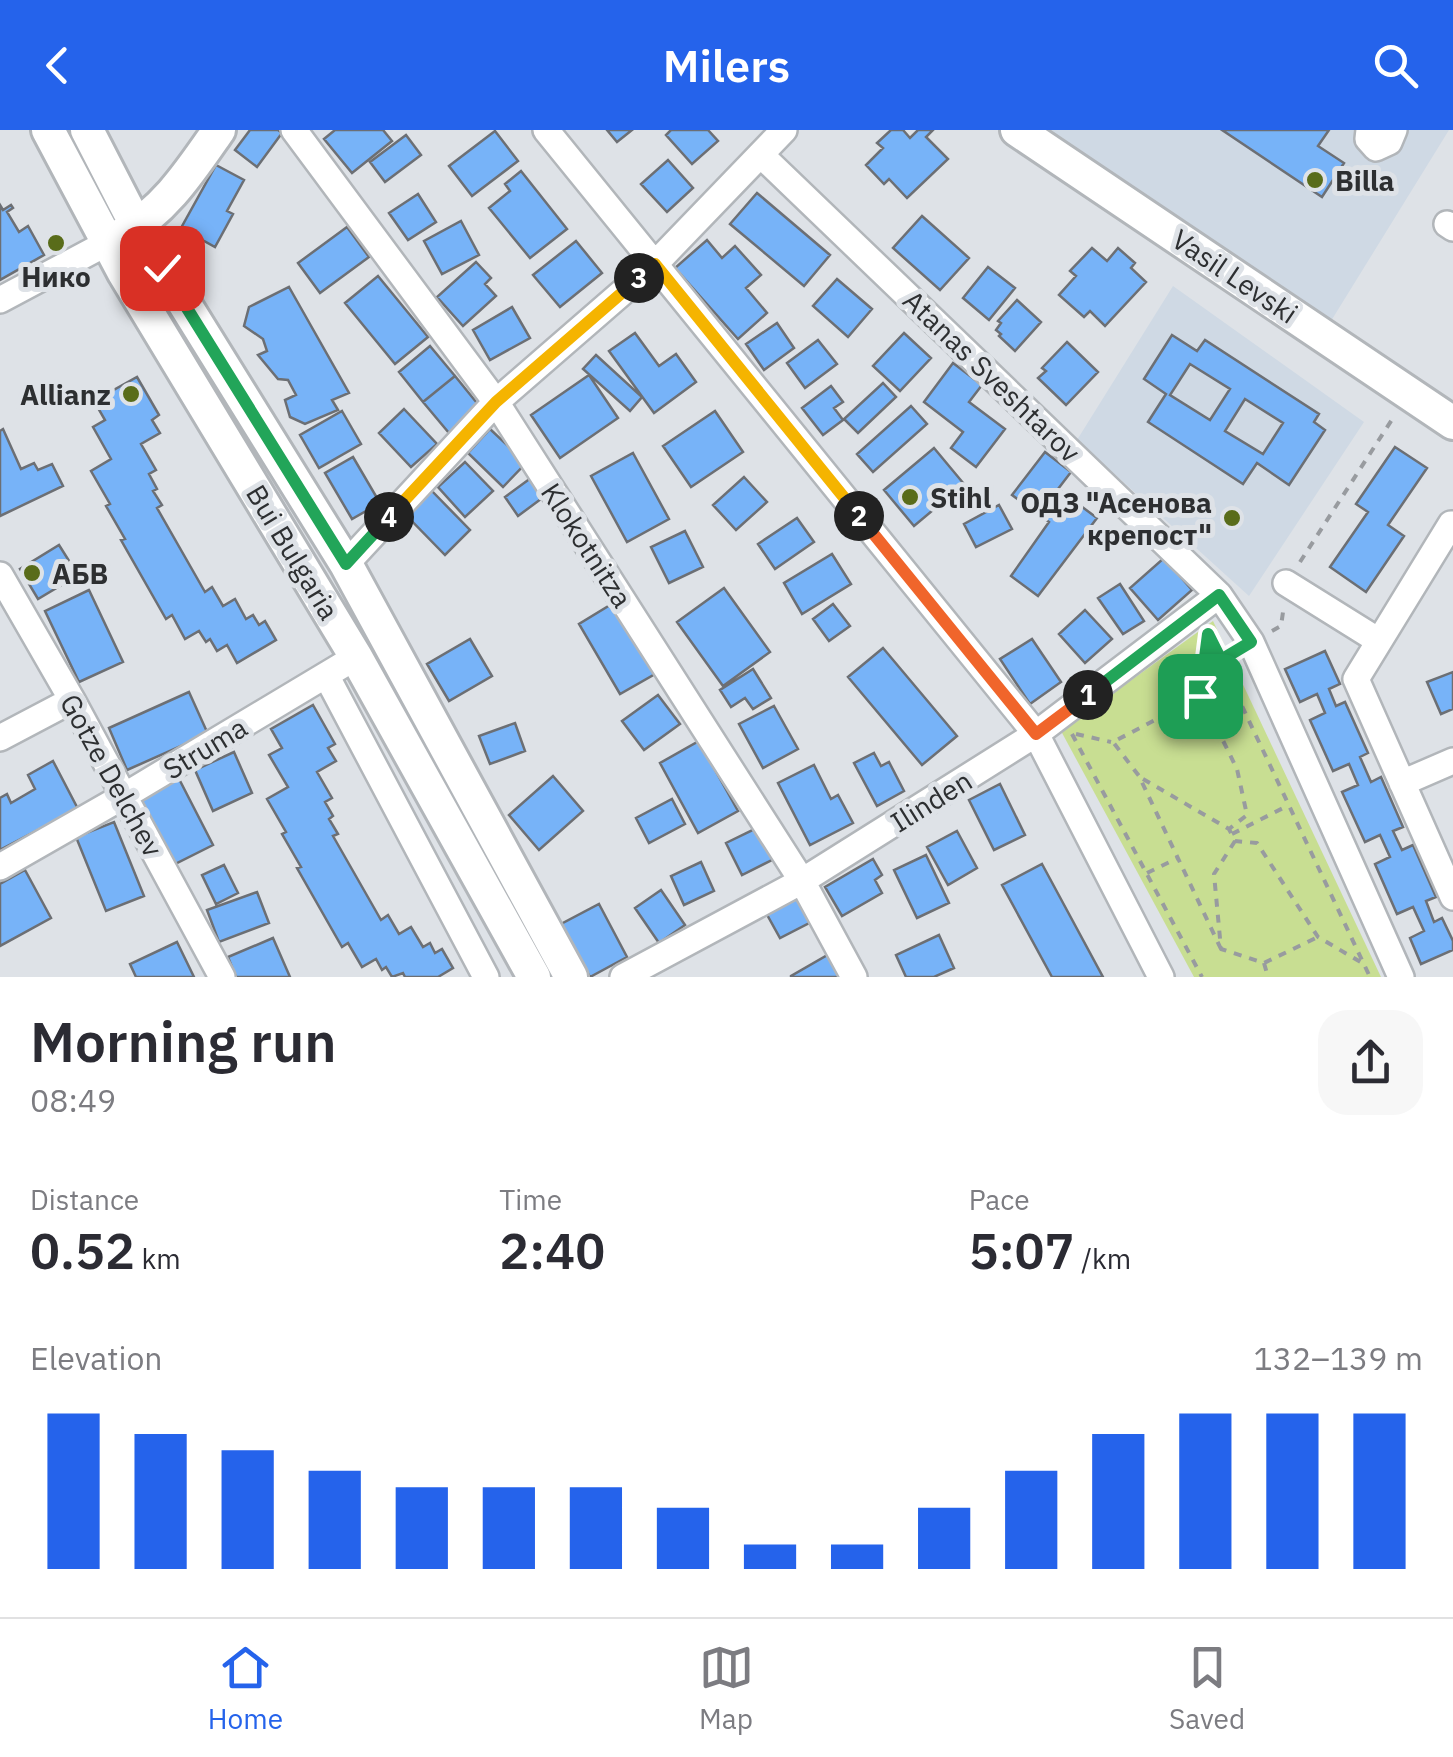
<!DOCTYPE html>
<meta charset="utf-8">
<style>
body{margin:0;font-family:"IBM Plex Sans",sans-serif;background:#f7f7f7;color:#2b2b33;height:100vh;display:flex;flex-direction:column;font-size:38px;white-space:nowrap}
*{box-sizing:border-box;margin:0}
p{font-size:32px;color:#7c7c81}
.icon{flex:none;width:55px;height:55px;fill:none;stroke:currentColor;stroke-width:2;stroke-linecap:round;stroke-linejoin:round}
.map{position:relative;height:847px;overflow:hidden}
.side{display:flex;flex-direction:column;background:#fff;flex:1}
.side>*{flex:none}
.pin{position:absolute;display:grid;place-items:center;width:85px;height:85px;color:#fff;margin:-42px;border-radius:20px;box-shadow:0 5px 15px #0006}
.km{position:absolute;width:50px;height:50px;margin:-25px;border-radius:50%;background:#222;color:#fff;font-size:28px;line-height:50px;text-align:center}
.round{display:grid;place-items:center;flex:none;width:105px;height:105px;border-radius:30px;background:#f7f7f7}
.head{display:flex;align-items:center;justify-content:space-between;height:170px;padding:0 30px}
h1{font-size:55px;font-weight:600;line-height:75px}
.stats{display:grid;grid-template-columns:repeat(3,1fr);gap:15px;height:170px;padding:10px 30px}
.stats div{display:grid;align-content:center}
.stats b{font-size:50px;font-weight:600}
.stats small{font-size:28px;font-weight:400}
.stats p{font-size:28px}
.chart{height:280px;padding:20px 30px}
.chart p{display:flex;justify-content:space-between}
.chart svg{width:100%;height:180px;margin-top:10px;stroke:#2563eb;stroke-width:6}
header{display:flex;justify-content:space-between;align-items:center;height:130px;padding:0 30px;background:#2563eb;color:#fff;font-size:45px;font-weight:600}
.dock{display:flex;justify-content:space-around;align-items:center;height:140px;border-top:2px solid #e1e1e2;background:#fff;font-size:28px;color:#7c7c81}
.dock a{display:grid;justify-items:center;gap:5px}
.dock .active{color:#2563eb}
.map>svg:first-child{display:block}
</style>
<header><svg class="icon" aria-label="back" viewBox="0 0 24 24"><path d="M15 5l-7 7 7 7"/></svg>Milers<svg class="icon" aria-label="search" viewBox="0 0 24 24"><circle cx="10" cy="10" r="6"/><path d="M15 15l6 6"/></svg></header>
<div class="map">
<svg width="1453" height="847" viewBox="0 0 1453 847">
<rect width="100%" height="100%" fill="#dee2e7"/>
<!-- built -->
<path fill="#cfd9e4" d="M1033,0H1449L1331,191Z
M1173,156L1364,292L1249,466L1077,310Z"/>
<!-- green -->
<path fill="#c8de92" d="M1213,491L1381,847H1194L1061,601Z"/>
<!-- building -->
<path fill="#77b3f8" stroke="#6c6f74" stroke-width="2.5" fill-rule="evenodd" d="M250,0H278L282,3L257,37L235,20Z
M335,0H383L392,11L352,43L324,9Z
M607,0H632L617,12Z
M671,0H708L718,11L692,34L666,5Z
M891,0H903L910,8L918,0H933L926,7L948,29L907,68L889,49L884,54L866,35L883,18L877,13Z
M1222,0H1329L1318,16L1344,33L1322,67Z
M495,1L518,31L472,66L449,36Z
M406,5L421,25L385,52L370,32Z
M668,30L693,58L667,82L641,54Z
M216,35L244,50L227,81L233,84L215,117L181,98Z
M521,41L567,99L530,128L489,78L510,61L505,54Z
M757,63L830,125L804,156L730,94Z
M418,64L436,92L408,110L389,83Z
M0,75L3,80L11,75L13,78L7,82L19,102L28,96L44,125L0,150Z
M922,86L969,128L940,160L893,118Z
M461,91L479,125L442,144L424,111Z
M347,97L369,127L320,163L298,133Z
M707,110L722,128L735,116L761,145L746,158L767,183L738,209L675,138Z
M576,111L602,143L560,177L533,145Z
M1092,118L1107,131L1118,118L1135,133L1131,138L1146,152L1105,196L1090,181L1084,187L1059,165L1076,146L1070,141Z
M476,132L491,148L485,154L496,166L463,196L437,167Z
M988,137L1015,158L989,190L963,168Z
M378,146L428,207L395,234L345,173Z
M837,149L872,179L848,207L813,176Z
M289,157L349,263L332,270L338,280L305,294L290,287L285,270L296,265L288,250L278,249L258,225L267,221L263,209L244,196L249,177Z
M1017,170L1041,192L1015,221L999,206L1001,204L996,200L1001,193L998,191Z
M512,177L530,208L490,230L473,200Z
M777,193L794,218L764,240L746,214Z
M635,203L659,236L676,224L696,252L654,283L609,221Z
M904,203L931,228L900,261L873,236Z
M1172,205L1197,221L1205,210L1319,284L1314,292L1325,300L1289,355L1257,333L1243,354L1148,292L1166,264L1144,249ZM1190,234L1230,259L1210,290L1170,265ZM1245,269L1283,293L1263,324L1225,301Z
M818,210L837,234L805,258L787,233Z
M1067,212L1098,242L1066,275L1038,248L1046,241L1042,238Z
M430,216L455,246L423,272L399,242Z
M596,225L642,267L630,281L583,239Z
M953,233L982,255L969,272L1005,299L976,337L951,318L963,302L924,272Z
M589,245L618,288L560,328L531,285Z
M455,246L481,278L449,303L423,272Z
M137,247L159,285L152,290L160,303L141,314L156,340L149,344L157,359L153,361L162,375L157,378L205,462L212,457L223,476L235,469L246,489L253,485L259,495L265,491L276,510L237,533L227,515L217,521L210,509L206,512L199,501L185,509L172,485L166,489L121,410L125,409L106,376L110,374L91,341L111,329L93,297L105,290L94,271Z
M883,253L896,267L858,303L844,289Z
M831,256L843,272L834,278L843,290L823,305L802,278Z
M911,276L927,294L873,342L857,324Z
M404,279L437,314L411,337L379,303Z
M342,281L361,314L319,338L300,305Z
M715,281L743,322L691,357L663,316Z
M3,299L21,339L34,333L38,340L52,334L63,356L0,386V301Z
M490,299L526,333L503,357L468,323Z
M1395,317L1427,338L1388,395L1404,406L1366,462L1330,437L1368,382L1356,374Z
M934,318L964,354L914,396L884,360Z
M1045,322L1071,342L1058,359L1097,388L1038,466L1011,446L1049,392L1012,365Z
M633,323L669,389L627,412L591,346Z
M353,327L380,373L352,389L325,343Z
M465,332L493,361L465,387L438,357Z
M535,345L549,363L518,386L505,367Z
M744,347L767,372L736,400L713,375Z
M430,359L470,400L445,425L405,384Z
M999,375L1012,399L976,417L964,394Z
M797,388L814,412L775,439L758,414Z
M685,401L703,437L669,453L651,417Z
M59,415L78,445L38,469L20,439Z
M832,424L851,454L802,484L784,453Z
M1164,428L1192,460L1158,490L1130,458Z
M1120,454L1144,491L1123,504L1098,468Z
M724,458L770,522L723,556L677,492Z
M89,460L123,532L79,552L45,481Z
M620,469L662,540L620,564L579,494Z
M833,474L850,496L829,511L813,489Z
M1085,480L1112,509L1085,533L1059,504Z
M470,509L492,546L449,571L427,534Z
M1032,509L1061,552L1030,574L1000,529Z
M883,518L957,606L922,635L848,547Z
M1325,521L1340,554L1329,559L1336,576L1345,572L1368,623L1360,627L1371,652L1381,647L1403,697L1393,701L1402,720L1413,715L1436,767L1426,771L1434,792L1442,788L1453,811V820L1421,834L1410,808L1424,801L1413,777L1397,784L1375,734L1390,727L1380,705L1365,712L1342,662L1358,655L1349,634L1333,641L1310,590L1325,583L1317,564L1300,572L1285,539Z
M753,539L771,568L753,579L745,568L731,577L720,560Z
M1453,542V579L1441,584L1427,552Z
M189,562L208,604L127,640L109,598Z
M658,565L680,594L644,620L622,591Z
M313,575L335,614L328,618L336,631L317,642L332,668L325,672L333,686L329,689L338,704L333,706L381,790L388,785L399,804L411,797L423,817L430,813L435,823L442,819L453,838L438,847H405L403,843L392,847L386,837L382,840L376,829L362,837L348,813L342,817L297,738L301,737L282,704L286,702L267,669L288,657L269,625L282,618L271,599Z
M774,576L798,619L763,638L739,594Z
M515,593L525,621L490,634L479,606Z
M699,611L738,681L698,703L660,633Z
M234,622L252,663L213,681L195,640Z
M874,623L881,636L889,632L904,661L877,676L854,633Z
M53,631L78,679L0,720V668L7,664L11,673L35,659L28,645Z
M814,635L831,669L838,665L853,693L810,715L778,653Z
M176,643L213,715L171,736L134,664Z
M553,646L583,681L539,720L509,685Z
M1000,654L1025,705L994,720L969,670Z
M672,669L685,694L649,713L636,688Z
M114,692L144,766L106,781L76,707Z
M765,694L780,726L742,745L726,713Z
M957,701L977,738L948,755L927,717Z
M926,725L949,773L917,788L894,740Z
M873,729L882,745L875,750L882,763L842,786L825,757Z
M701,732L714,761L684,775L671,746Z
M1042,734L1103,847H1052L1002,755Z
M224,735L238,763L216,774L202,745Z
M25,740L51,788L0,816V754Z
M661,760L685,795L659,813L635,778Z
M804,761L819,788L780,808L765,781Z
M257,762L269,793L219,812L207,780Z
M599,774L627,827L590,847L561,794Z
M939,805L954,838L934,847H906L896,825Z
M273,808L290,847H236L228,827Z
M177,812L194,847H136L130,834Z
M831,823L845,847H791V846Z"/>
<g fill="none" stroke-linecap="round" stroke-linejoin="round">
<!-- minor casing -->
<g stroke="#b2b6ba" stroke-width="30">
<path id="minor" d="M294,0L496,272L802,751L854,847
M546,0L1036,604L1161,847
M1369,0L1368,9L1376,18L1389,12L1394,0
M761,25L1219,465L1251,512L1401,847
M1447,94L1453,98
M0,170L107,113
M1451,394L1356,549L1453,767
M346,434L496,272L655,134L784,0
M0,445L72,570L222,847
M1286,453L1379,511
M326,545L486,847
M0,608L72,570
M1402,653L1453,631
M0,737L124,666L356,527
M623,847L802,751L1036,604L1219,465"/>
</g>
<!-- major casing -->
<g stroke="#b2b6ba" stroke-width="38">
<path id="major" d="M48,0L124,143L356,527L534,847
M87,0L137,97L346,434L571,847
M1017,0L1453,293
M121,105C165,81 191,40 219,0"/>
</g>
<!-- path -->
<path stroke="#989b9f" stroke-width="4" stroke-dasharray="8 8" stroke-linecap="butt" d="M1300,432L1393,288
M1272,501L1281,496L1283,482
M1208,504L1370,847
M1201,566L1208,506
M1072,604L1202,847
M1076,604L1111,612
M1143,649L1229,699L1235,711L1257,713L1318,807L1364,834
M1232,704L1289,675
M1235,711L1214,744L1221,819L1264,833L1318,807
M1147,743L1178,728
M1221,819L1139,646L1113,612L1201,566L1237,639L1247,685L1229,699
M1264,833L1268,847"/>
<!-- minor -->
<use href="#minor" stroke="#fff" stroke-width="25"/>
<!-- major -->
<use href="#major" stroke="#fff" stroke-width="32"/>
</g>
<g fill="none" stroke-linecap="round" stroke-linejoin="round">
<!-- split-1 casing -->
<g stroke="#fff" stroke-width="20">
<path id="split-1" d="M1088,565L1219,465L1251,512L1221,530L1208,504L1200,566"/>
</g>
<!-- split-2 casing -->
<g stroke="#fff" stroke-width="20">
<path id="split-2" d="M859,386L1036,604L1088,565"/>
</g>
<!-- split-3 casing -->
<g stroke="#fff" stroke-width="20">
<path id="split-3" d="M639,148L655,134L859,386"/>
</g>
<!-- split-4 casing -->
<g stroke="#fff" stroke-width="20">
<path id="split-4" d="M389,387L496,272L639,148"/>
</g>
<!-- split-5 casing -->
<g stroke="#fff" stroke-width="20">
<path id="split-5" d="M162,138L346,434L389,387"/>
</g>
<!-- split-1 -->
<use href="#split-1" stroke="#22a559" stroke-width="12"/>
<!-- split-2 -->
<use href="#split-2" stroke="#f0652b" stroke-width="12"/>
<!-- split-3 -->
<use href="#split-3" stroke="#f5b400" stroke-width="12"/>
<!-- split-4 -->
<use href="#split-4" stroke="#f5b400" stroke-width="12"/>
<!-- split-5 -->
<use href="#split-5" stroke="#22a559" stroke-width="12"/>
</g>
<!-- markers -->
<g fill="#596c1a" stroke="#dee2e7" stroke-width="4">
<circle cx="1315" cy="50" r="10"/>
<circle cx="56" cy="113" r="10"/>
<circle cx="131" cy="264" r="10"/>
<circle cx="910" cy="367" r="10"/>
<circle cx="1232" cy="388" r="10"/>
<circle cx="32" cy="443" r="10"/>
</g>
<g text-anchor="middle" dominant-baseline="central" stroke-width="10" stroke-linejoin="round" paint-order="stroke">
<!-- poi labels -->
<g font-size="28" font-weight="bold" fill="#2d2f31" stroke="#dee2e7" text-anchor="start">
<text x="1335" y="50">Billa</text>
<text x="56" y="146" text-anchor="middle">Нико</text>
<text x="111" y="264" text-anchor="end">Allianz</text>
<text x="930" y="367">Stihl</text>
<text x="1212" y="372" text-anchor="end">ОДЗ "Асенова<tspan x="1212" dy="32">крепост"</tspan></text>
<text x="52" y="443">АБВ</text>
</g>
<!-- street labels -->
<g font-size="28" fill="#2d2f31" stroke="#dee2e7">
<text transform="translate(1235 146) rotate(34)">Vasil Levski</text>
<text transform="translate(992 246) rotate(44)">Atanas Sveshtarov</text>
<text transform="translate(587 415) rotate(57)">Klokotnitza</text>
<text transform="translate(293 422) rotate(59)">Bui Bulgaria</text>
<text transform="translate(205 618) rotate(-31)">Struma</text>
<text transform="translate(112 645) rotate(61)">Gotze Delchev</text>
<text transform="translate(931 671) rotate(-32)">Ilinden</text>
</g>
</g>
</svg>
<div class="pin" style="left:1200px;top:566px;background:#1e9e55"><svg class="icon" aria-label="arrive" viewBox="0 0 24 24"><path d="M6 21V4h12l-3 4 3 4H6"/></svg></div>
<div class="pin" style="left:162px;top:138px;background:#d93025"><svg class="icon" aria-label="check" viewBox="0 0 24 24"><path d="M5 12l5 5 9-10"/></svg></div>
<b class="km" style="left:1088px;top:565px">1</b>
<b class="km" style="left:859px;top:386px">2</b>
<b class="km" style="left:639px;top:148px">3</b>
<b class="km" style="left:389px;top:387px">4</b>
</div>
<section class="side">
<div class="head"><div><h1>Morning run</h1><p>08:49</p></div><a class="round"><svg class="icon" aria-label="share" viewBox="0 0 24 24"><path d="M12 15V3M7 8l5-5 5 5M5 13v7h14v-7"/></svg></a></div>
<div class="stats">
<div><p>Distance</p><b>0.52<small> km</small></b></div>
<div><p>Time</p><b>2:40</b></div>
<div><p>Pace</p><b>5:07<small> /km</small></b></div>
</div>
<div class="chart"><p><span>Elevation</span>132–139 m</p>
<svg viewBox="0 0 160 44" preserveAspectRatio="none"><path d="M5 44V6M15 44V11M25 44V15M35 44V20M45 44V24M55 44V24M65 44V24M75 44V29M85 44V38M95 44V38M105 44V29M115 44V20M125 44V11M135 44V6M145 44V6M155 44V6"/></svg>
</div>
</section>
<nav class="dock">
<a class="active"><svg class="icon" aria-label="home" viewBox="0 0 24 24"><path d="M3 11l9-7 9 7M6 9v11h12V9"/></svg>Home</a>
<a><svg class="icon" aria-label="map" viewBox="0 0 24 24"><path d="M3 6l6-2 6 2 6-2v14l-6 2-6-2-6 2zM9 4v14M15 6v14"/></svg>Map</a>
<a><svg class="icon" aria-label="saved" viewBox="0 0 24 24"><path d="M7 4h10v16l-5-4-5 4z"/></svg>Saved</a>
</nav>
